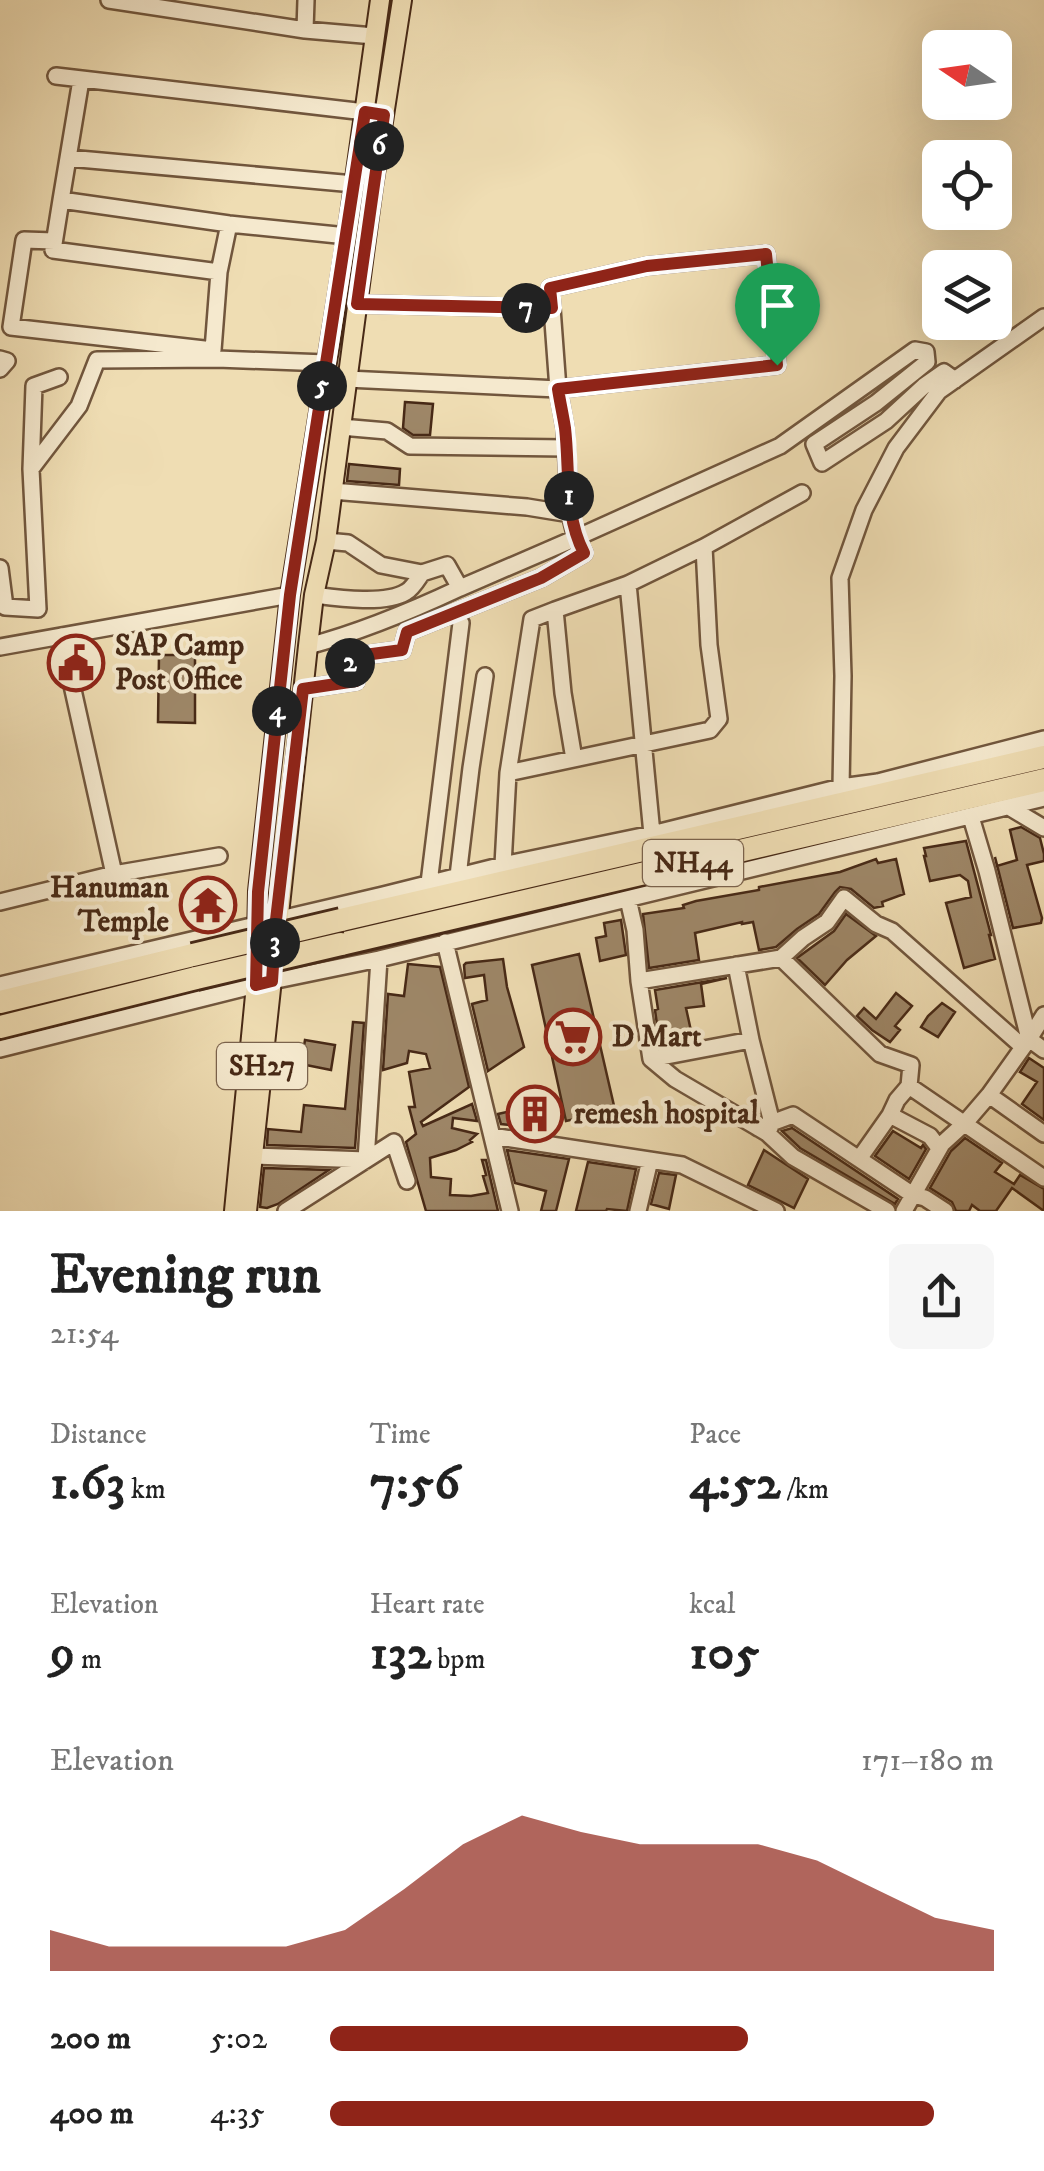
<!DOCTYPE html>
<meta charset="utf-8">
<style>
body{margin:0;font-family:"IM FELL DW Pica",serif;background:#f6f6f6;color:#222;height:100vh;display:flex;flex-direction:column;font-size:38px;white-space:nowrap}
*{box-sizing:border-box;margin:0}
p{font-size:32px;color:#767676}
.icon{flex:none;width:55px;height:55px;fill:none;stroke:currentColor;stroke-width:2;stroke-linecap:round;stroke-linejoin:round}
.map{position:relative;height:1211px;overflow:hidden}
.side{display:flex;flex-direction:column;background:#fff;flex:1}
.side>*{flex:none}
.needle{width:65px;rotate:283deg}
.fabs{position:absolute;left:922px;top:30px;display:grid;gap:20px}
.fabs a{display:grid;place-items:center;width:90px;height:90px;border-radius:15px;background:#fff;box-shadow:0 10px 40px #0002;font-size:50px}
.pin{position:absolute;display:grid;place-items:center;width:85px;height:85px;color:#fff;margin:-102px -42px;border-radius:50% 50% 50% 0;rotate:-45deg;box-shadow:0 0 10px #0007}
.pin .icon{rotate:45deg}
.km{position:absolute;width:50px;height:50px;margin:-25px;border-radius:50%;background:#222;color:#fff;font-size:28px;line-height:50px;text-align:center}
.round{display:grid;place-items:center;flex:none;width:105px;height:105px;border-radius:15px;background:#f6f6f6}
.overview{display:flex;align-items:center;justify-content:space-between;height:170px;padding:0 50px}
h1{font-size:55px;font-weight:700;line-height:75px}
.figures{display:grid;grid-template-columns:repeat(3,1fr);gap:15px;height:170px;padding:10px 50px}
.figures div{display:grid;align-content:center}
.figures b{font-size:50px;font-weight:700}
.figures small{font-size:28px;font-weight:400}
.figures p{font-size:28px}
.chart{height:280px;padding:20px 50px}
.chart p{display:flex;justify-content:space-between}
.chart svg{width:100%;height:180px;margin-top:10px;fill:#8f2418;opacity:.7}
ul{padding:0 50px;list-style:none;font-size:32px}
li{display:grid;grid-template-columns:160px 120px 1fr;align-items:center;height:75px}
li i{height:25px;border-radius:12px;background:#8f2418}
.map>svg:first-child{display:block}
</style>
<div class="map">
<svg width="1044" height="1211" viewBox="0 0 1044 1211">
<rect width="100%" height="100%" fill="#efddb3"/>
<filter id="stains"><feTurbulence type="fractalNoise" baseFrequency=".002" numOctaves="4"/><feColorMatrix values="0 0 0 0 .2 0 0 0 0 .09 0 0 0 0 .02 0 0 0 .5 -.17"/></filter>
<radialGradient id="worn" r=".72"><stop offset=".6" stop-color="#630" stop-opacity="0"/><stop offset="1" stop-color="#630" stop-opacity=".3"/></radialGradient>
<!-- building -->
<path fill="#9e8768" stroke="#472916" stroke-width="2.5" d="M405,402L433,404L430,435H413L403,428Z
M349,464L400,469L399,485L347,481Z
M159,655H195V723L158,722Z
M1021,827L1040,838L1044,854V861L1027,865L1042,918L1041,923L1013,928L995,857L997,866L1017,860L1010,830Z
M966,841L991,935H989L995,959L964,968L946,903L971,897L968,881L960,875L930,881L924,856H926L924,848Z
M876,859L878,863L896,859L904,894L882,902L883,906L874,908L851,889L840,887L835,892L819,914L797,929L776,947L759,950L753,922L742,924V922L695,933L699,960L649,968L643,914L684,908L683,905L696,901L759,890V887L840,872Z
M846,914L876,936L847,960L825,985L797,958L834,931Z
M621,920L626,955L600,961L596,938L606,936L604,923Z
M579,954L615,1110L566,1121L532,965Z
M503,959L507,987L524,1047L488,1071L472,1004L487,1000L484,975L465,978L464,965L466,963Z
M408,964L440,967L469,1087L421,1122L423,1126L472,1104L477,1121L453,1118L452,1128L477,1134L470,1140L472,1142L456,1150L430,1158L431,1177L451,1179L450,1195L471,1196L488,1193L483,1176L486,1175L482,1160H486L498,1211H426L406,1142L416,1134L409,1107H415L409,1072L430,1068L426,1054L409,1051L407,1063L383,1070L388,994L404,996Z
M727,978L701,984L704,1006L686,1008L693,1040L660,1046L655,1010L658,1009L655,990Z
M896,993L912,1006L895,1026L900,1030L890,1042L872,1030L857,1016L864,1008L876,1019Z
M942,1003L955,1012L938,1037L921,1027L928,1016Z
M353,1022L364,1023L355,1148L267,1145L268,1129L301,1132L304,1105L345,1109Z
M305,1040L335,1045L331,1070L301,1064Z
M1029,1058L1044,1068V1120L1022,1104L1037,1082L1020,1072Z
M538,1094L549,1127L537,1131L521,1129L520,1126L501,1124L498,1114L515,1110L514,1107L522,1104L521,1100Z
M792,1128L898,1199L895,1204L800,1148L782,1131Z
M893,1131L921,1148L923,1145L926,1149L909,1179L875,1156Z
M965,1138L1002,1163L995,1172L1014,1184L1020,1175L1044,1189V1211L1012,1188L996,1211H980L972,1205L969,1211H956L952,1202L930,1188L951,1151Z
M507,1150L569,1159L556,1211H541L546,1191L515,1183Z
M764,1150L808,1179L794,1208L748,1185Z
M588,1162L636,1169L627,1211L607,1209L606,1211H576Z
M264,1168L329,1170L278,1204L267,1208L260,1207Z
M659,1173L676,1175L669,1209L651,1204Z"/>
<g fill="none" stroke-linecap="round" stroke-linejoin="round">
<!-- minor casing -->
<g stroke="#71563d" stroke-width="20">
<path id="minor" d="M109,0L305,30L374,36
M305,30L306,0
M56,76L365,112
M81,80L61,200L229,224L347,236
M68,158L354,184
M61,200L53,250L219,272L229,224
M54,241L24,240L11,327L213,350L219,272
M357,304L552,308L558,389L777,365L766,254L647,266L550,288L552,308
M0,359L7,361L0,369
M341,427L387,431L410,446L566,448
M31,469L34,386L59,377
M332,491L527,507L570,514L565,428L558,389L347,379
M570,514L576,538L780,446L915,350L926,352L927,362L876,403L814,444L822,463L886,421L924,386L944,372L955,380
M0,568L5,607L38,609L31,469L79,406L97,360L217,359L326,363
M628,584L652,834
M314,595C337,598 385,605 406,592C412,589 418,579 422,573
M555,610L628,584L704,547
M61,636L114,874
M308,646C361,632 411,611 460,588L447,565L422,573L381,565L348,543L326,541
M0,647L290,595
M303,689L356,681L350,663L357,656L402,650L407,632L541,578L584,553L576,538L460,588
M508,773L532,619L555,610L563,693L574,759
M841,787L843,676L840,578L864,510L896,448L939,391L1044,317
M1009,807L1044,828
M971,817L987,871L1029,1039L1044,1015
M503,865L508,773L710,730L719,719L709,645L704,547L802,493
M458,876L471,768L485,676
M429,883L461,623
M628,899L635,930L639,981L781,958L803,938L827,922L844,898L876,924L892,931L1023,1047
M0,902L114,874L219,856
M445,942L510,1211
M781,958L880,1054L911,1065L909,1086
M736,965L751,1040L772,1123L769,1130
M639,981L651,1059L675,1079L767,1133L793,1157L887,1211
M0,985L383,895L503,865L652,834L841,787L878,782L1044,739
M0,1049L272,981L379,959L1044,798
M651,1059L751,1040
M989,1095L1029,1039L1044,1050
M890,1115L897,1100L909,1086L1044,1178
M758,1128L793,1115L913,1195L925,1198L945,1211
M492,1136L682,1165L776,1211
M252,1156L366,1160L379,959
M859,1159L890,1115L930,1136L939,1148
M286,1211L394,1142L407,1181
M638,1211L650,1160
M904,1211L942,1144L965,1123L989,1095L1044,1134"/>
</g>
<!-- major casing -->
<g stroke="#472916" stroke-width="22">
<path id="major" d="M234,1211L256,985L258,891L290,595L347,236L380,0
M247,1211L308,646L314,595L326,541L373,186L402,0"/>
</g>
<!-- highway casing -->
<g stroke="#472916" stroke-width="28">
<path id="highway" d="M341,920L1044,757
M341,944L1044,780
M0,1002L193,955
M0,1027L196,978"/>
</g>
<!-- minor -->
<use href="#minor" stroke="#f5e9ce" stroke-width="15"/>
<!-- major -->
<use href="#major" stroke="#efddb3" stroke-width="18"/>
<!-- highway -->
<use href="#highway" stroke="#efddb3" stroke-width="22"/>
<!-- highway-bridge casing -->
<g stroke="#472916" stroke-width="28" stroke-linecap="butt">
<path id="highway-bridge" d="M193,955L341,920
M196,978L341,944"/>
</g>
<!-- highway-bridge -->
<use href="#highway-bridge" stroke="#efddb3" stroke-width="22"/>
</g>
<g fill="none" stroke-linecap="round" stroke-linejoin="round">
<!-- route casing -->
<g stroke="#fff" stroke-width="20">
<path id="route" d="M365,112L384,115L357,304L552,308L550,288L647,266L766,254L777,365L558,389C560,402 563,415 565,428C570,470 564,515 584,553L541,578L407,632L402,650L357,656L350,663L356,681L303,689L276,920L272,981L256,985L258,892L290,595Z"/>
</g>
<!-- route -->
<use href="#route" stroke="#8f2418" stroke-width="12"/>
</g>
<!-- icons -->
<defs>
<g id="civic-ring" transform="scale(2.875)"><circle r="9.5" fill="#f5e9ce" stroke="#8f2418" stroke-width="1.5"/><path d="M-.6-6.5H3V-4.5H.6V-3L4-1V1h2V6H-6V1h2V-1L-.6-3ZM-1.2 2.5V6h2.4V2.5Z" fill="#8f2418"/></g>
<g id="temple-ring" transform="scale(2.875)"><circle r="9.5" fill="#f5e9ce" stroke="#8f2418" stroke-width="1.5"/><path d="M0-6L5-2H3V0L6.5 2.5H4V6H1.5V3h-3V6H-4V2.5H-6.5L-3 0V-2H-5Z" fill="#8f2418"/></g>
<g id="supermarket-ring" transform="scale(2.875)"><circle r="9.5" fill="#f5e9ce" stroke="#8f2418" stroke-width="1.5"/><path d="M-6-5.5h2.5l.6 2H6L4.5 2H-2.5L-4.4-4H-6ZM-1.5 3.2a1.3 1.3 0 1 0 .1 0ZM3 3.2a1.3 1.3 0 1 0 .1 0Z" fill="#8f2418"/></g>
<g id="building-ring" transform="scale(2.875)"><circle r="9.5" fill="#f5e9ce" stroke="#8f2418" stroke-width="1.5"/><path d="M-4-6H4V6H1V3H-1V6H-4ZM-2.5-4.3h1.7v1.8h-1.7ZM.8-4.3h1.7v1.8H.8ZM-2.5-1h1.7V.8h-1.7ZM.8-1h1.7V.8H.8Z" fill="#8f2418"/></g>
</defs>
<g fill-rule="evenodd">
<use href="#civic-ring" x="76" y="663"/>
<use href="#temple-ring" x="208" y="905"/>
<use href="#supermarket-ring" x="573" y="1037"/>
<use href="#building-ring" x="535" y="1114"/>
</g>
<g text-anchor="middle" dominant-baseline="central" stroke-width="8" stroke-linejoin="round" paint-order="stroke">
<!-- shield labels -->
<g fill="#f5e9ce" stroke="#7b634d" stroke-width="2.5">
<rect x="643" y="840" width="100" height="46" rx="8"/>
<rect x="217" y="1043" width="90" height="46" rx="8"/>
</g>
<g font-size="28" font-weight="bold" fill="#472916">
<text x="693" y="863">NH44</text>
<text x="262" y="1066">SH27</text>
</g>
<!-- poi labels -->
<g font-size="30" font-weight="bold" fill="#472916" stroke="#f5e9ce" text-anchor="start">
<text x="115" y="646">SAP Camp<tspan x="115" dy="34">Post Office</tspan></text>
<text x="169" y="888" text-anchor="end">Hanuman<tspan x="169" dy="34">Temple</tspan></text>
<text x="612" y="1037">D Mart</text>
<text x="574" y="1114">remesh hospital</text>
</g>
</g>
<rect width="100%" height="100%" filter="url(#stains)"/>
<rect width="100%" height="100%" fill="url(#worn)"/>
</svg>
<div class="fabs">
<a><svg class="needle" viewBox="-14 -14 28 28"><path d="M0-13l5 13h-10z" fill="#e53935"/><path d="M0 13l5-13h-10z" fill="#767676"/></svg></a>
<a><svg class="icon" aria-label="locate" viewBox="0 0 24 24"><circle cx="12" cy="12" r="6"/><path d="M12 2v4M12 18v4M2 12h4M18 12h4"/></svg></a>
<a><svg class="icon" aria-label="layers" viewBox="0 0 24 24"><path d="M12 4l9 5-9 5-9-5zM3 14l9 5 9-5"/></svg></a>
</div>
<div class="pin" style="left:777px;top:365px;background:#1e9e55"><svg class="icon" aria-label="arrive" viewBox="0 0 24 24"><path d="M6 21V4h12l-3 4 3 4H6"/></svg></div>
<b class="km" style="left:569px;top:496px">1</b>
<b class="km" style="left:350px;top:663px">2</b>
<b class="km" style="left:275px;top:943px">3</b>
<b class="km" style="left:277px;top:711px">4</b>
<b class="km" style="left:322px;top:386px">5</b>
<b class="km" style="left:379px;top:146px">6</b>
<b class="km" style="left:526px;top:308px">7</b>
</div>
<section class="side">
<div class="overview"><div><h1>Evening run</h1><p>21:54</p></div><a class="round"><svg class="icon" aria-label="share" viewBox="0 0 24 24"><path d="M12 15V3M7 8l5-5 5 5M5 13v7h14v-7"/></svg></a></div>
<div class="figures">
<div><p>Distance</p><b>1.63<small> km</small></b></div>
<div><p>Time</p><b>7:56</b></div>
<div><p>Pace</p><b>4:52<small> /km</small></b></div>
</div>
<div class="figures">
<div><p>Elevation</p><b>9<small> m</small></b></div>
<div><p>Heart rate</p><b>132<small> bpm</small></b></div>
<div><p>kcal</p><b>105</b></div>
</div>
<div class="chart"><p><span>Elevation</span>171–180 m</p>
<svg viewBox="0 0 160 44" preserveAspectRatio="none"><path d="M0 44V34L10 38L20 38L30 38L40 38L50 34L60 24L70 13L80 6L90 10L100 13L110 13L120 13L130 17L140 24L150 31L160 34V44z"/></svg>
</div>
<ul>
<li><b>200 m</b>5:02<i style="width:63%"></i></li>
<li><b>400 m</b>4:35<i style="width:91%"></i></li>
</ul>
</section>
